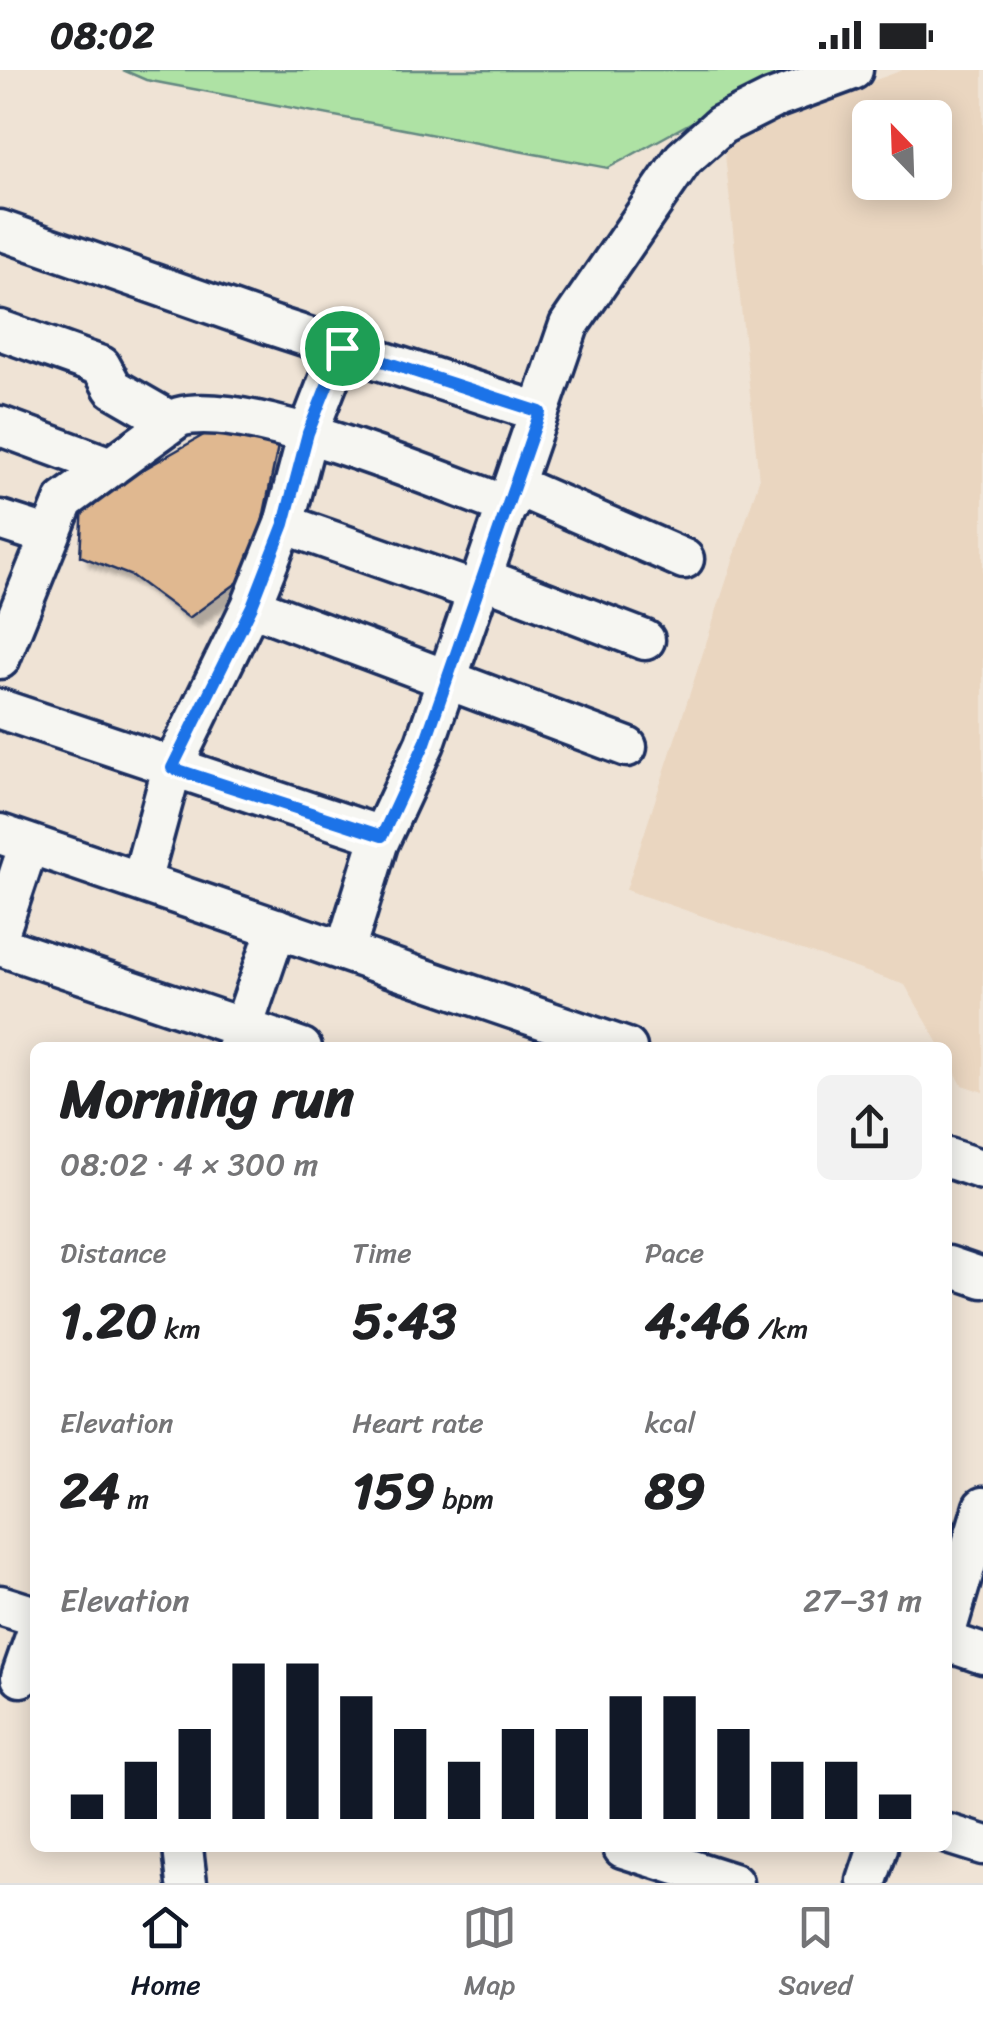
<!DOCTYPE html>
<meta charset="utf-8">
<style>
body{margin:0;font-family:Sriracha,sans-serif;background:#f2f2f2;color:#202124;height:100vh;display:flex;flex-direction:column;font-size:38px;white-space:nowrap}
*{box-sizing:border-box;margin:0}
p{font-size:32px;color:#757577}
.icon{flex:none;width:55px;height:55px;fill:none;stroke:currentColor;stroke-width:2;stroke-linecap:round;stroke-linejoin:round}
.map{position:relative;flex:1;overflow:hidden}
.side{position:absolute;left:30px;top:972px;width:922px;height:810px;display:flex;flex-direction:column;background:#fff;border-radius:15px;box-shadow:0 5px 25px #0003}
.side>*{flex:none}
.needle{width:65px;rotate:337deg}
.fabs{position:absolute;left:852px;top:30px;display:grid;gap:20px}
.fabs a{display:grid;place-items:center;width:100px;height:100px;border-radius:15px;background:#fff;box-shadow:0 5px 25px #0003;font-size:50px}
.pin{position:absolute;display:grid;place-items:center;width:85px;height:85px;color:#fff;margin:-42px;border:5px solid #fff;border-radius:50%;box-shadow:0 2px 10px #0007}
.round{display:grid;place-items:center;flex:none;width:105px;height:105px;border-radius:15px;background:#f2f2f2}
.summary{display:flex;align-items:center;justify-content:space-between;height:170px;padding:0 30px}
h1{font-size:55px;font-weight:700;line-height:75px}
.stats{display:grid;grid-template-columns:repeat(3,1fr);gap:15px;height:170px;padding:10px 30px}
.stats div{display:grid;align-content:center}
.stats b{font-size:50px;font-weight:700}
.stats small{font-size:28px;font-weight:400}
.stats p{font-size:28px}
.chart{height:280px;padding:20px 30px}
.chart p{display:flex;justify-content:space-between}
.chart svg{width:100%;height:180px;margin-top:10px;stroke:#111827;stroke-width:6}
.status{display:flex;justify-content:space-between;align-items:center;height:70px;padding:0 50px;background:#fff;direction:ltr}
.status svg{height:28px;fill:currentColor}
.menu{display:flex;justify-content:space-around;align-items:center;height:140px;border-top:2px solid #e0e0e0;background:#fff;font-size:28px;color:#757577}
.menu a{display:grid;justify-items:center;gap:5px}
.menu .active{color:#111827}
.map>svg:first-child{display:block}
</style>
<div class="status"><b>08:02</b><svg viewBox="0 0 49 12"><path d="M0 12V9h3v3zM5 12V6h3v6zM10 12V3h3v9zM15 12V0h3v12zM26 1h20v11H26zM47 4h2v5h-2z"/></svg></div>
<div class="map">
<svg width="983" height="1813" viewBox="0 0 983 1813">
<defs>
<filter id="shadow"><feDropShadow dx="9" dy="9" stdDeviation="2.5" flood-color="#0004"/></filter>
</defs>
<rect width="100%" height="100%" fill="#efe3d5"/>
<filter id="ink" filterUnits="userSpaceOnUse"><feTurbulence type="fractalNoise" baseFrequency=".01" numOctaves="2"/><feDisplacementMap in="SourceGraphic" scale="20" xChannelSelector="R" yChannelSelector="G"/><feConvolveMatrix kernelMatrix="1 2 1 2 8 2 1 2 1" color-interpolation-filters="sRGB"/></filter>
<g filter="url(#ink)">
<!-- built -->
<path fill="#ead6c0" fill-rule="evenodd" d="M903,0H983V1022L962,1015L948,989V978L941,977L905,915L626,820L759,410L723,65ZM870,48H935V112H870Z"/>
<!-- green -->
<path fill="#aee2a4" stroke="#648881" stroke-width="2.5" d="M123,0H787L608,98L146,10Z"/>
<!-- building -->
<path fill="#e0b890" stroke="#1b2f5e" stroke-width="2.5" filter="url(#shadow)" d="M209,362L278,376L252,502L189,548L132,506L80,486L83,434Z
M948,1441L970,1473L948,1541Z"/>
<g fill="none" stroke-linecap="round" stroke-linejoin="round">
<!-- minor casing -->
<g stroke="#1b2f5e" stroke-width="45">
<path id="minor" d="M0,160L274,256L539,342
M0,260L101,296L113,318L172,352
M0,356L111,397
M514,415L684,489
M0,450L50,466
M284,454L478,522
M483,508L645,570
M251,536L627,677
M0,589L64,431L179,347C246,328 436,410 508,436
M0,639L381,766
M0,764L627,978
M141,812L172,698L251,536L284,454L308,363L341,278
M0,861L29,774
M0,876L302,978
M345,881L378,774L425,673L569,255L683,89L721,55L771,30L853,0
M236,978L277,858
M948,1088L983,1100
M948,1196L983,1208
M0,1535L35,1546
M948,1555L983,1437
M948,1572L983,1584
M21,1607L35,1567
M948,1764L983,1775
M183,1778L187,1813
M623,1778L733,1813
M867,1811L878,1778"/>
</g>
<!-- minor -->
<use href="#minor" stroke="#f6f6f2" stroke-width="38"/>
</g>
</g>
<g fill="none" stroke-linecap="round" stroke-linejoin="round" filter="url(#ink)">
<!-- route casing -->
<g stroke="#fff" stroke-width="20">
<path id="route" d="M342,278L540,342L425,673L382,766L172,698L252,536L284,454L308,363Z"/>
</g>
<!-- route -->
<use href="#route" stroke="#1a73e8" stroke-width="12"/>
</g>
</svg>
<div class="fabs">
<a><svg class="needle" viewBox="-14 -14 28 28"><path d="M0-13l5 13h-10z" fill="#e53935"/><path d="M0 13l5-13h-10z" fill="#757577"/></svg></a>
</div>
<div class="pin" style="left:342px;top:278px;background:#1e9e55"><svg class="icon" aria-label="arrive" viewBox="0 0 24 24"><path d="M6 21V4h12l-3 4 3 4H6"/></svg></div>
<section class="side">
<div class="summary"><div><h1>Morning run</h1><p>08:02 · 4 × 300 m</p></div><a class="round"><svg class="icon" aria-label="share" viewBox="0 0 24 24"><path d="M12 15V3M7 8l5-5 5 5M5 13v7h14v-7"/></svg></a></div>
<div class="stats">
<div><p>Distance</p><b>1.20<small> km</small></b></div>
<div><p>Time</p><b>5:43</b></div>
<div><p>Pace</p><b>4:46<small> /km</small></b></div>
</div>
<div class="stats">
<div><p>Elevation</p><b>24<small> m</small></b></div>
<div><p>Heart rate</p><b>159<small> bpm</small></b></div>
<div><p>kcal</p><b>89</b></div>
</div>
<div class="chart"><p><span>Elevation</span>27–31 m</p>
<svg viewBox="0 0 160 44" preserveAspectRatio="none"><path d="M5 44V38M15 44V30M25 44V22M35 44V6M45 44V6M55 44V14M65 44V22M75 44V30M85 44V22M95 44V22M105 44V14M115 44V14M125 44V22M135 44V30M145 44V30M155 44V38"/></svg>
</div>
</section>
</div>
<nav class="menu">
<a class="active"><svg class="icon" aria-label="home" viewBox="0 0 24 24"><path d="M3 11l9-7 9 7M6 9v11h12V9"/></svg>Home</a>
<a><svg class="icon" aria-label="map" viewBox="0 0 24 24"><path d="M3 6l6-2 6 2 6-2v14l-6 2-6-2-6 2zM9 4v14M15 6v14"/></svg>Map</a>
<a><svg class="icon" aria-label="saved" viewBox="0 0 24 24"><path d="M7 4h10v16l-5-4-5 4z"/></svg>Saved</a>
</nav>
